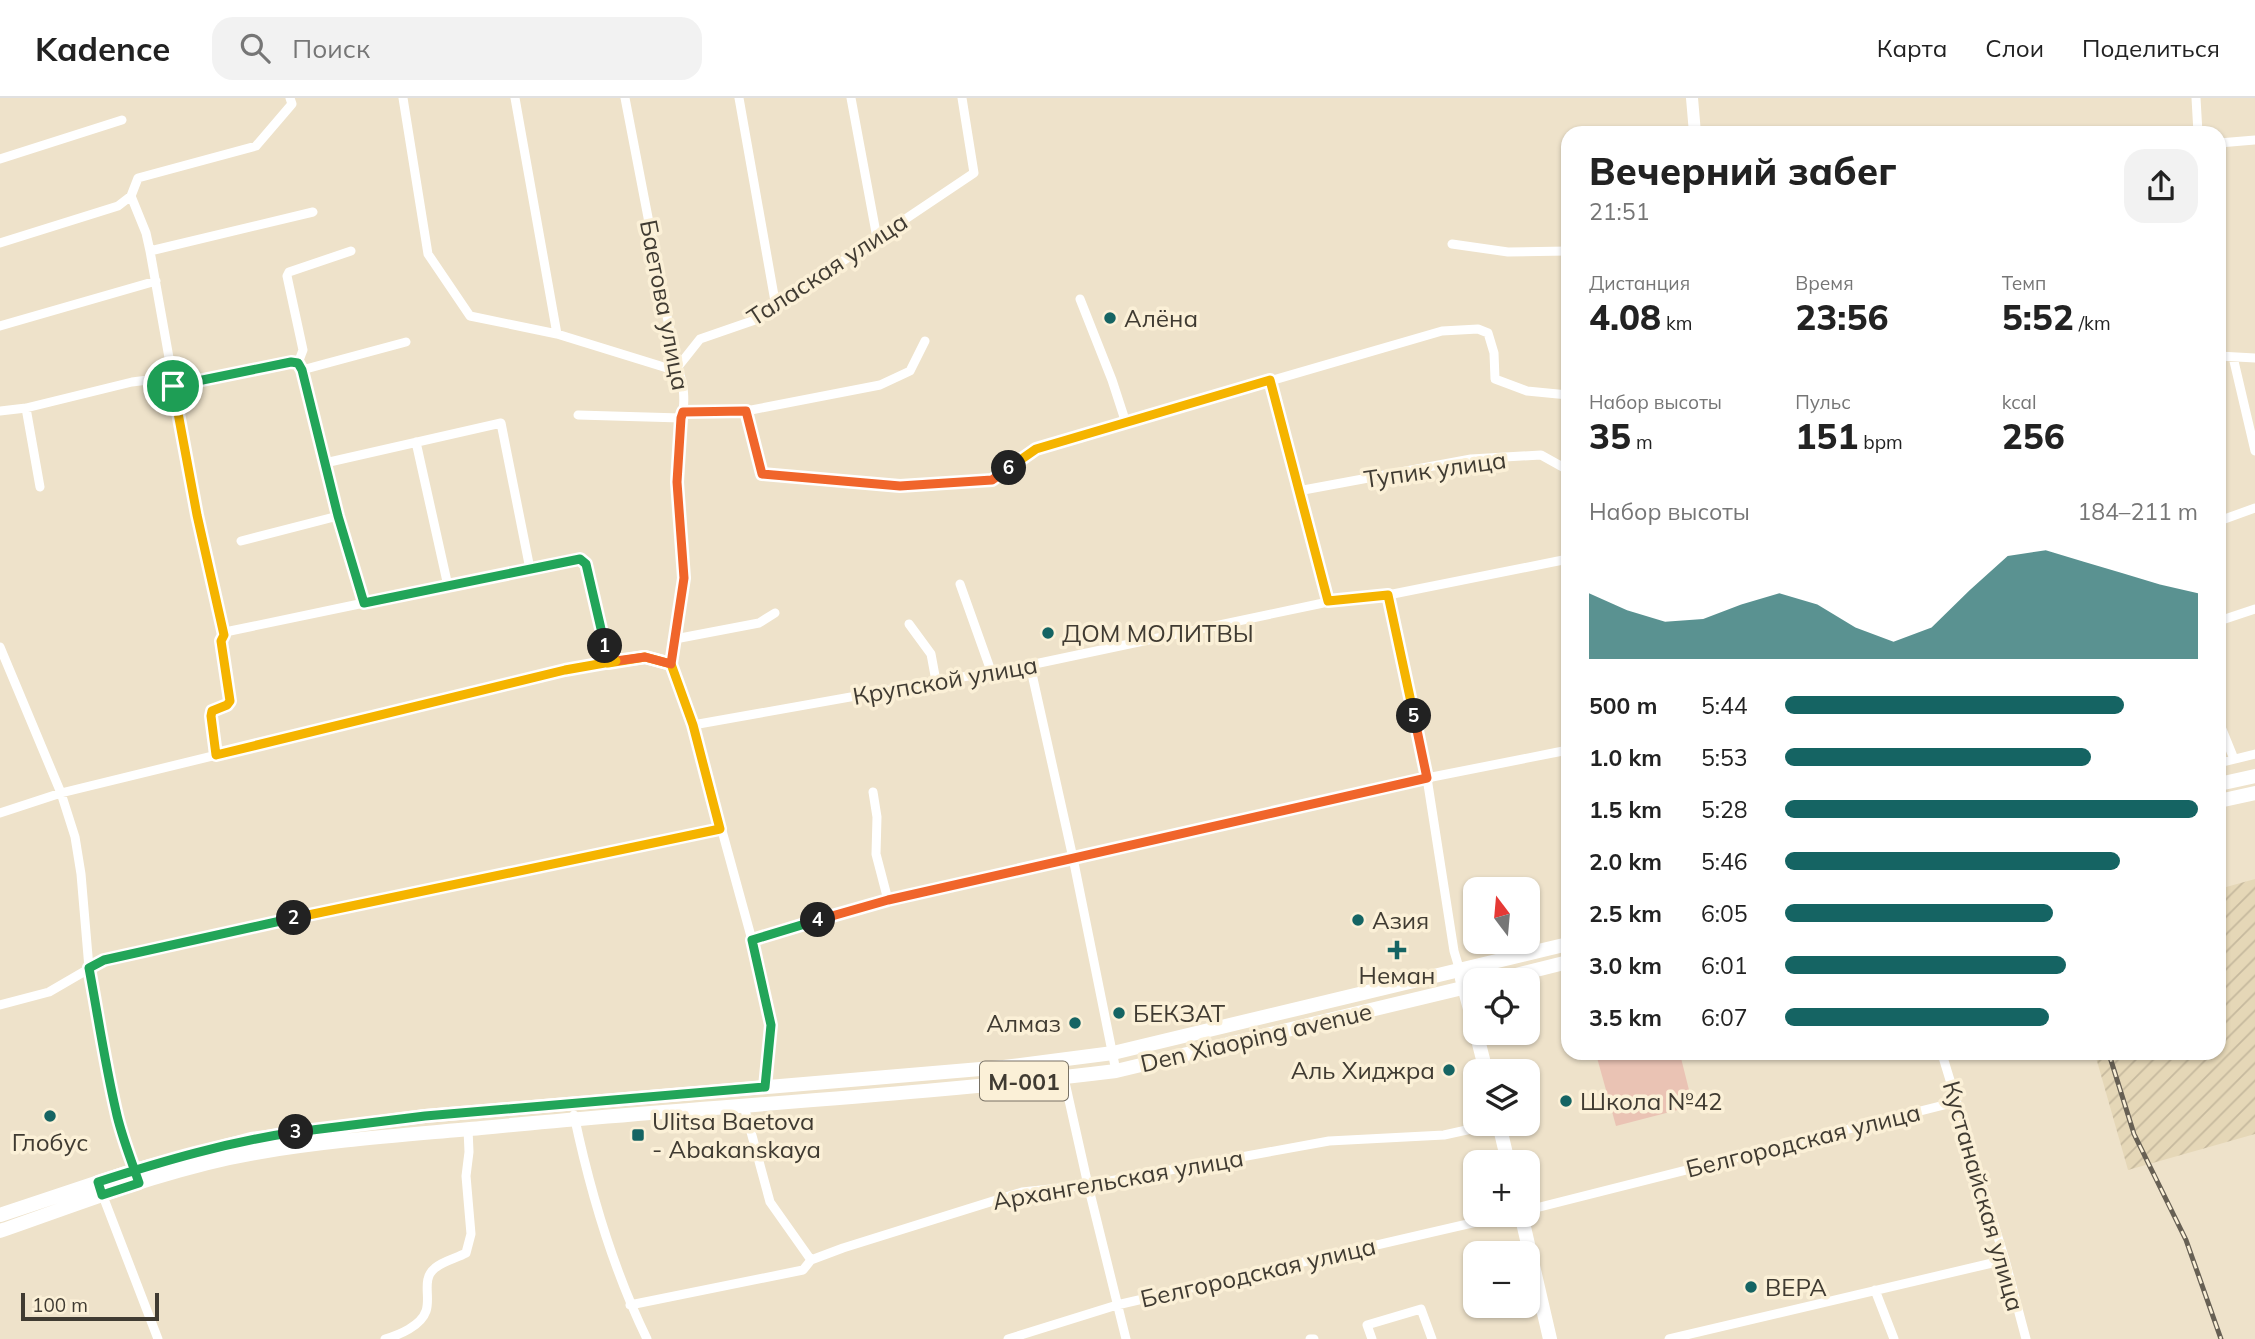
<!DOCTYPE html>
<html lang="ru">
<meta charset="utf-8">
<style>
body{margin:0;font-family:Mulish,sans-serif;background:#f2f2f2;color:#222;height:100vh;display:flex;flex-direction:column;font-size:26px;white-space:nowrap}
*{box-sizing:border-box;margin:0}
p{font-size:23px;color:#767676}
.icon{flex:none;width:38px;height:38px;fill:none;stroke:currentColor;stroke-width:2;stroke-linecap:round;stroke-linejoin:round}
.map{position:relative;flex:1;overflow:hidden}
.drawer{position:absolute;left:1561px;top:28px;width:665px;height:934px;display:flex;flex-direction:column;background:#fff;border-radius:21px;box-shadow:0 2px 5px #0004}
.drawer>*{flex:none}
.needle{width:46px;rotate:344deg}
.controls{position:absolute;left:1463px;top:779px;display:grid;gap:14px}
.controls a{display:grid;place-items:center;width:77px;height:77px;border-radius:14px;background:#fff;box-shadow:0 2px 5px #0004;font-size:35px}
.scale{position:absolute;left:21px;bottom:18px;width:138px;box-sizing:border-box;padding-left:7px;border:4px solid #403b32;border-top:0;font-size:19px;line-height:24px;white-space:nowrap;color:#403b32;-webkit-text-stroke:5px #fbf0d7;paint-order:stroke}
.pin{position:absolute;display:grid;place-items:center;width:60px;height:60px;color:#fff;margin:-30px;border:4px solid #fff;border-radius:50%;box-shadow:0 2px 7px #0007}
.km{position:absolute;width:35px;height:35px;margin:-18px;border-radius:50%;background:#222;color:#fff;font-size:19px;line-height:35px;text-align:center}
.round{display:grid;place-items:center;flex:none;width:74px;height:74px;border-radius:21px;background:#f2f2f2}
.headline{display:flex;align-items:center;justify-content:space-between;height:119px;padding:0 28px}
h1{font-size:38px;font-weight:800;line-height:52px}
.stats{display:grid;grid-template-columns:repeat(3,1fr);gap:10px;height:119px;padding:7px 28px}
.stats div{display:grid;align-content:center}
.stats b{font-size:35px;font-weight:800}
.stats small{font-size:19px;font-weight:400}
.stats p{font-size:19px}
.chart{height:196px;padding:14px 28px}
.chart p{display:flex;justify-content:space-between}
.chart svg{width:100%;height:126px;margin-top:7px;fill:#156463;opacity:.7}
ul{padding:0 28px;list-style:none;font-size:23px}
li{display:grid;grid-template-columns:112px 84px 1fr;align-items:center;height:52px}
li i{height:18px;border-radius:9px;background:#156463}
header{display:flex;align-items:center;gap:42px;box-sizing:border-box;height:98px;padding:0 35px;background:#fff;border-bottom:2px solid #e0e0e0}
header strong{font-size:33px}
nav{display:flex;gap:38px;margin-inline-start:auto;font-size:24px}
.search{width:490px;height:63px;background:#f2f2f2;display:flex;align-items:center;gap:18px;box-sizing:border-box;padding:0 24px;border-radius:21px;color:#767676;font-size:26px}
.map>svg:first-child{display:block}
</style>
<header>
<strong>Kadence</strong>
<div class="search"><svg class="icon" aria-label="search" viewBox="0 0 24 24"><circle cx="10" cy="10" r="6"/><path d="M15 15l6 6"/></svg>Поиск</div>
<nav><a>Карта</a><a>Слои</a><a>Поделиться</a></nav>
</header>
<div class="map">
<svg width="2255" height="1241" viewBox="0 0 2255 1241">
<defs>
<pattern id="industrial-furrows" width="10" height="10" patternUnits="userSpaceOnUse" patternTransform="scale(1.75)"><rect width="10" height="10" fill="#e5d7b7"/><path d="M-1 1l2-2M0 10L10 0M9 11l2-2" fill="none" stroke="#c6b99e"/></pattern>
</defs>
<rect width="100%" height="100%" fill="#eee2ca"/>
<!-- industrial -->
<path fill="url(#industrial-furrows)" d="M2255,781V1036L2128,1072L2095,956H2219V791Z"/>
<!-- green -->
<path fill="#eac3b4" d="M1596,956H1680L1693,1008L1616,1028Z"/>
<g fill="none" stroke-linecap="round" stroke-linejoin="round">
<!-- street -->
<path stroke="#fff" stroke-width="9" d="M403,0L428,156L470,218L557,236L667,270H677L700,241L755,222L974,75L962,0
M515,0L557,236
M625,0L677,270C684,283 686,306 681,320L677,384L684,479L671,566L693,627L752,842L771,927L765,989
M739,0L776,209
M851,0L877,140
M2196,0L2198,35
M2219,45L2255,42
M0,61L122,22
M131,98L146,135L150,153L197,417L224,537
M0,145L118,108L131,98L138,80L256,48L292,6L290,0
M1452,146L1508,154L1568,153
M150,153L313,114
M1080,201L1112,282L1126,325
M0,228L156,183
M2219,258L2255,260
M2233,259L2255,353
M298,265L303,252L287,178L289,174L351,153
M302,272L406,244
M1270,283L1328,504
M173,288L291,263L298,265L302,272L338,418L364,505L580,461L586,466L608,565
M26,310L40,389
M0,313L26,310L132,284L172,279
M746,313L763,376L900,388L992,382L1036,351L1442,233L1478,231L1488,235L1494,255L1495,281L1527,293L1568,297
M683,314L746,313L880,287L910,273L925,243
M578,317L681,320
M416,344L448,488
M325,365L501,325L530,471
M1298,393L1471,361L1541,357L1568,372
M2219,423L2255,410
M241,443L338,418
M960,486L991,573
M1388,497L1427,680L1454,853L1460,873
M2219,523L2255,511
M909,526L931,556L936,583
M675,541L759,525L775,515
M0,549L61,695L75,739L81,776L89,870L116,1016L136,1077
M1030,567L1073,760L1116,973
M2219,624L2234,661
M693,627L1030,567L1328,504L1388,497L1568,461
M216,657L211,618L212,613L227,607L231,603L221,543L224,537L230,533L364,505
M2219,665L2255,656
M873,694L877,719L876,756L888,802
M0,715L61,695L565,572L645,559L671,566
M752,842L888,802L1427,680L1568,652
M0,907L49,894L104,862L720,731
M1942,956L2005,1162L2026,1241
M1060,962L1088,1087L1126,1241
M744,1008L770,1104L811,1162
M574,1017C590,1093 613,1171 647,1241
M101,1093L158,1241
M1528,1112L1956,1004
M1875,1192L1894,1241
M630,1207L803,1172L811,1162L843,1150L1022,1094L1088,1087L1329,1043L1444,1037L1494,1026
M385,1241C399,1237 421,1228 426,1213C431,1199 421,1181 435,1170C443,1163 457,1160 466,1155L471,1136L466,1078L469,1054L468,1031
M1008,1241L1117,1207L1511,1116
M1310,1241H1314
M1372,1241L1367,1227L1421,1211L1432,1241
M1669,1241L2005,1162"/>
<!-- secondary -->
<path stroke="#fff" stroke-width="12" d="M1692,0L1695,35"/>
<!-- primary -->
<path stroke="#fff" stroke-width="14" d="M2219,686L2255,678
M2219,703L2255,695
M1462,881L1475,930
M1496,882L1568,864
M1476,934L1486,973
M1499,1026L1508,1064
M1521,1116L1550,1241
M0,1117L135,1072L251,1041L425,1018L1004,969L1113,955L1568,846
M0,1133C84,1104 168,1070 255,1055C330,1042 406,1037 481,1030C693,1009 905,999 1116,973L1475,887"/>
<!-- rail casing -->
<g stroke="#676054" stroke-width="5">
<path id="rail" d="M2109,956L2134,1036L2186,1142L2221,1241"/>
</g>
<!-- rail -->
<use href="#rail" stroke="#fbf0d7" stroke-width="2.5" stroke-dasharray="8" stroke-linecap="butt"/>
</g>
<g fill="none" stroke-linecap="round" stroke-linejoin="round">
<!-- split-1 casing -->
<g stroke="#fff" stroke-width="14">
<path id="split-1" d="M173,288L291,264L298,265L302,272L338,418L364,505L580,461L586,466L605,548"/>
</g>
<!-- split-2 casing -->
<g stroke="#fff" stroke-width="14">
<path id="split-2" d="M294,820L720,731L693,627L671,566L645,559L608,565L605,548"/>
</g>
<!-- split-3 casing -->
<g stroke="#fff" stroke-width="14">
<path id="split-3" d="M294,820L104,862L89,870C98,918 105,966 116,1013C121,1037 131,1061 139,1085L102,1097L98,1084C163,1063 228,1044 296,1034"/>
</g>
<!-- split-4 casing -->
<g stroke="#fff" stroke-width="14">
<path id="split-4" d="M296,1034L425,1018L765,989L771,927L752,842L818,822"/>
</g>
<!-- split-5 casing -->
<g stroke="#fff" stroke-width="14">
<path id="split-5" d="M818,822L888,802L1427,680L1414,618"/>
</g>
<!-- split-6 casing -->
<g stroke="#fff" stroke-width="14">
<path id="split-6" d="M1009,370L1036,351L1270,282L1328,503L1388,497L1414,618"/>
</g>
<!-- split-7 casing -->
<g stroke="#fff" stroke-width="14">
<path id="split-7" d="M616,563L645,559L671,566L684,480L677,384L681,320L683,314L746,313L762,376L900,388L992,382L1009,370"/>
</g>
<!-- split-8 casing -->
<g stroke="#fff" stroke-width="14">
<path id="split-8" d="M173,288L197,417L224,537L221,543L230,603L227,607L212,613L211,618L216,657L565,572L616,563"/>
</g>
<!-- split-1 -->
<use href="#split-1" stroke="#22a559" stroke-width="9"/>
<!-- split-2 -->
<use href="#split-2" stroke="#f5b400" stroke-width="9"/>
<!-- split-3 -->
<use href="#split-3" stroke="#22a559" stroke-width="9"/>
<!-- split-4 -->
<use href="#split-4" stroke="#22a559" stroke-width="9"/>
<!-- split-5 -->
<use href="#split-5" stroke="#f0652b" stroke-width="9"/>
<!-- split-6 -->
<use href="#split-6" stroke="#f5b400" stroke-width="9"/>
<!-- split-7 -->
<use href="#split-7" stroke="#f0652b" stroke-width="9"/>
<!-- split-8 -->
<use href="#split-8" stroke="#f5b400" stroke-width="9"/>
</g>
<!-- markers -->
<g fill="#156463" stroke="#fbf0d7" stroke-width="2.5">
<circle cx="1110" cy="220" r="7"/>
<circle cx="1048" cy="535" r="7"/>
<circle cx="1358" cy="822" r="7"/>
<path d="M1393.5 841.5h7v7h7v7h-7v7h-7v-7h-7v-7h7z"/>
<circle cx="1119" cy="915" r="7"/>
<circle cx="1075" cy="925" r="7"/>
<circle cx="1449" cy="972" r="7"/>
<circle cx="1566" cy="1003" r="7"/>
<circle cx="50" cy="1018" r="7"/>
<rect x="631" y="1030" width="14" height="14" rx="3.5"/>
<circle cx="1751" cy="1189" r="7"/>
</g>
<g text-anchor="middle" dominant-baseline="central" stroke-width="7" stroke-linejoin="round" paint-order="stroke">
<!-- shield labels -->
<rect fill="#fbf0d7" stroke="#787164" stroke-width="2" x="980" y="963.5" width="88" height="39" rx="5"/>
<g font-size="23" font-weight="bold" fill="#403b32">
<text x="1024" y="983">M-001</text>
</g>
<!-- street labels -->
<g font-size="24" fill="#403b32" stroke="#fbf0d7">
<text transform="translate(827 171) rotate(-33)">Талаская улица</text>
<text transform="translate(665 207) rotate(79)">Баетова улица</text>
<text transform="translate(1435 371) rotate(-8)">Тупик улица</text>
<text transform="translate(945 582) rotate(-10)">Крупской улица</text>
<text transform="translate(1256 939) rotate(-13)">Den Xiaoping avenue</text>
<text transform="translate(1803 1042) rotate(-14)">Белгородская улица</text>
<text transform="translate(1118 1081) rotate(-10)">Архангельская улица</text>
<text transform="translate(1984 1098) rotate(74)">Кустанайская улица</text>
<text transform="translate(1258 1174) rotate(-13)">Белгородская улица</text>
</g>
<!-- poi labels -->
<g font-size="24" fill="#403b32" stroke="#fbf0d7" text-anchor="start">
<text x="1124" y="220">Алёна</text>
<text x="1062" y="535">ДОМ МОЛИТВЫ</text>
<text x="1372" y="822">Азия</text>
<text x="1397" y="877" text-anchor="middle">Неман</text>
<text x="1133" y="915">БЕКЗАТ</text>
<text x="1061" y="925" text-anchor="end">Алмаз</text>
<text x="1435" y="972" text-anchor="end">Аль Хиджра</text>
<text x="1580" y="1003">Школа №42</text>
<text x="652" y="1023">Ulitsa Baetova<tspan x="652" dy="28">- Abakanskaya</tspan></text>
<text x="50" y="1044" text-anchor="middle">Глобус</text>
<text x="1765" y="1189">ВЕРА</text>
</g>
</g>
</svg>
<div class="controls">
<a><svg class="needle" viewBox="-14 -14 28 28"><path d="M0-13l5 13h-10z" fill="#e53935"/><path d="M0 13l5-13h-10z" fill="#767676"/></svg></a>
<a><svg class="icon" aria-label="locate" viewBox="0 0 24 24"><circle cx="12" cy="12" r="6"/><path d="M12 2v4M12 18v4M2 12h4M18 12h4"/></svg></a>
<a><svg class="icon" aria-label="layers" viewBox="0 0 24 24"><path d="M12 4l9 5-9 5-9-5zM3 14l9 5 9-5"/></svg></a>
<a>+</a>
<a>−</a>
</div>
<div class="scale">100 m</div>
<div class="pin" style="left:173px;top:288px;background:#1e9e55"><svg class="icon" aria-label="arrive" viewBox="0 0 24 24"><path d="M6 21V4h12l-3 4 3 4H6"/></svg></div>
<b class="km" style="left:605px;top:548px">1</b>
<b class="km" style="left:294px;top:820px">2</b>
<b class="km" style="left:296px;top:1034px">3</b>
<b class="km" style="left:818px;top:822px">4</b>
<b class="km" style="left:1414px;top:618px">5</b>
<b class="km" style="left:1009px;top:370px">6</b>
<section class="drawer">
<div class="headline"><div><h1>Вечерний забег</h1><p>21:51</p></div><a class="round"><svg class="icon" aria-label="share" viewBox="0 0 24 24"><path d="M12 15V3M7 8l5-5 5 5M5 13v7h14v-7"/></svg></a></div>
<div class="stats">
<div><p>Дистанция</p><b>4.08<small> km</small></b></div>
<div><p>Время</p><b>23:56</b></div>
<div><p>Темп</p><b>5:52<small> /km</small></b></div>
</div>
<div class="stats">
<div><p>Набор высоты</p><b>35<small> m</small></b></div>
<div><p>Пульс</p><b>151<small> bpm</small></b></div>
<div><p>kcal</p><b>256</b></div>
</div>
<div class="chart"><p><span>Набор высоты</span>184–211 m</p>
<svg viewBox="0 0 160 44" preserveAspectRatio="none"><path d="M0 44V21L10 27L20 31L30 30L40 25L50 21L60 25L70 33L80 38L90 33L100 20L110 8L120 6L130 10L140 14L150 18L160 21V44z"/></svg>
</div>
<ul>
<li><b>500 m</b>5:44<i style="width:82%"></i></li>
<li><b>1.0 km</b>5:53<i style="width:74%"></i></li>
<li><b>1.5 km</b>5:28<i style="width:100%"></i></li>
<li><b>2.0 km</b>5:46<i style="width:81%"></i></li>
<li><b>2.5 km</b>6:05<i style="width:65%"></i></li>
<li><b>3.0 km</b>6:01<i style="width:68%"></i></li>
<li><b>3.5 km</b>6:07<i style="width:64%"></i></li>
</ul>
</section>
</div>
